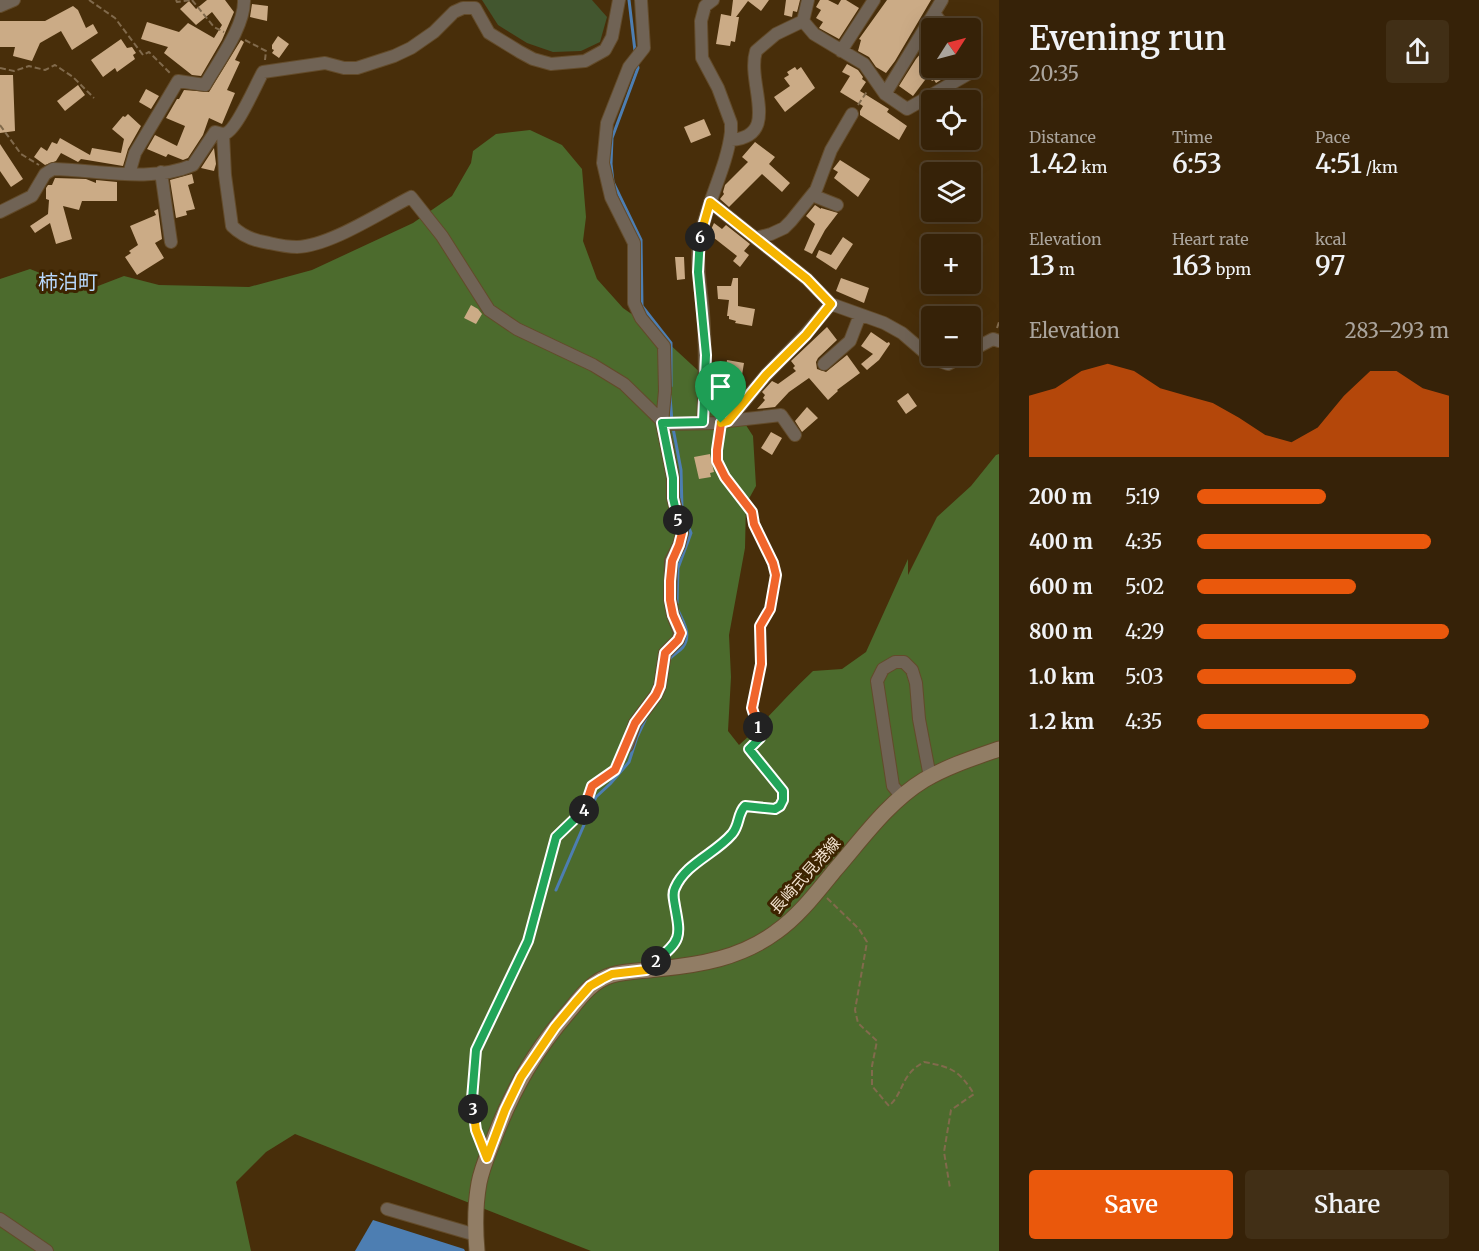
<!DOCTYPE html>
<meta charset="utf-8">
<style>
body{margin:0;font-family:Merriweather,"Noto Sans JP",serif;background:#412f16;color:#f1f3f6;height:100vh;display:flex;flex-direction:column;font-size:22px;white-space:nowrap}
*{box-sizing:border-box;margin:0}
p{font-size:20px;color:#aaa49c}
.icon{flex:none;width:33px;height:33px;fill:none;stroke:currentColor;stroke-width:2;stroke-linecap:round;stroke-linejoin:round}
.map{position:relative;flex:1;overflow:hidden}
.drawer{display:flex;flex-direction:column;background:#362208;width:480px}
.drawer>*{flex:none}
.needle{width:39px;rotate:54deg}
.controls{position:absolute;left:921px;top:18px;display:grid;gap:12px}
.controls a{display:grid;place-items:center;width:60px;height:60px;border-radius:6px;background:#362208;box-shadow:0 6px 24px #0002,0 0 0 2px #503f29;font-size:30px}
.pin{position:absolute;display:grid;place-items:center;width:51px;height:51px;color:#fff;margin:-62px -26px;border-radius:50% 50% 50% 0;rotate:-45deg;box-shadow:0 0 6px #0007}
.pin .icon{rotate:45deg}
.km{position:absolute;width:30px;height:30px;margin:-15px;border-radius:50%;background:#222;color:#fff;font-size:16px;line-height:30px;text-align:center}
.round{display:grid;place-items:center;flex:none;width:63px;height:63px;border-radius:6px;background:#412f16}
.headline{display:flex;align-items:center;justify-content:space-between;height:102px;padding:0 30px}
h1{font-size:33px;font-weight:600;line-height:45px}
.metrics{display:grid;grid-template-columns:repeat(3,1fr);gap:9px;height:102px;padding:6px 30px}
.metrics div{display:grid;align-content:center}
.metrics b{font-size:26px;font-weight:600}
.metrics small{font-size:16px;font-weight:400}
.metrics p{font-size:16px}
.chart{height:168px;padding:12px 30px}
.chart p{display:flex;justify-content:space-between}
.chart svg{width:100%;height:108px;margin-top:6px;fill:#ea580c;opacity:.7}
.button{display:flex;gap:12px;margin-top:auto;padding:12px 30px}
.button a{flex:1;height:69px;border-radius:6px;background:#ea580c;color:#fff;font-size:24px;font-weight:600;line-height:69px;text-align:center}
.button a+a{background:#412f16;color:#f1f3f6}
ul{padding:0 30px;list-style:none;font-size:20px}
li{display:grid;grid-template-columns:96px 72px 1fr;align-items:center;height:45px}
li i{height:15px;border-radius:8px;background:#ea580c}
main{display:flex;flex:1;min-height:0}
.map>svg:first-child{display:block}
</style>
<main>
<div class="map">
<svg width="999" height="1251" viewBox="0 0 999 1251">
<rect width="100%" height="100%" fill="#482e0a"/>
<!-- green -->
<path fill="#42562f" d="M482,0H592L607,17L600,42L581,51L553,52L527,43L498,25Z"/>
<!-- forest -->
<path fill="#4c6b2d" d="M530,130L562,145L582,169L586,217L583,241L597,279L623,308L653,329L729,399L753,436L756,486L746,504L745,548L729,635L731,677L728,731L739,745C765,722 787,695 813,671L842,669L866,652L908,559V575L937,517L971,486L996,455L999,454V1251H591L295,1134L266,1152L236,1182L251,1251H0V279L30,269L85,291L124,276L159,285L249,287L312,270L413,223L452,196L471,163L473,151L496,134Z"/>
<!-- water -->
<path fill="#4d7eb2" d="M373,1220L464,1249L465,1251H355Z"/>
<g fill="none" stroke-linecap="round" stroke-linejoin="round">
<!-- stream -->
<path stroke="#4d7eb2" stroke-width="3" d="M629,0L635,51
M637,63L638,68L612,138L611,164L613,182L641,240L642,306L671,343V386
M670,396L672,422
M673,428L681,470L682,510L691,533L678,568L677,603
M669,660C673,654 679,652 683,647C692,634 683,622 678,610
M556,890L596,797L610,784L629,762L637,737L646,718"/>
</g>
<!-- building -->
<path fill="#cbab86" d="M207,0H225L234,12L222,40L201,76L192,75L164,53L168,47L141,39L147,22L179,32L188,23L214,38L222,25L212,12L196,25L180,9L189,1L196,9Z
M733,0H769L761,11L748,1L736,17H739L735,42L731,41L730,46L716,44L721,14L731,16Z
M786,0H800L797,12L793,11L792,17L784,15Z
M820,0H828L838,5L841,0H846L859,8L839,39L819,28L823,22L816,18L821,10L816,7Z
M887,0H931L895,61L886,73L876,67L869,57L858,51L861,40L859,39Z
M252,4L268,6L267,21L250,17Z
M73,6L78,10L86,28L93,24L98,33L72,50L61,31L40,43L32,61L13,56L15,47H0V21H45Z
M278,36L289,44L279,58L272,53L274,50L272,49V45Z
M121,39L127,48L132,47L136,53L133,55L135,59L117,72L115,68L103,77L91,60Z
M241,40L244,42L235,60L240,62L227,90L235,93L222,124L209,118L203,135L188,158L183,160L168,154L166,157L147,149L155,135L177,146L185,126L166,118L177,99H179L184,90L209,92Z
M932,40V68H953L941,74L944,78L936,83L934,80L932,81L928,76L913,96L899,86L916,59Z
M847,64L858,70L863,77L862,79L866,82L860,91L889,109L887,112L907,126L899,140L860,115V111L863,106L840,92L850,76L842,72Z
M795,67L797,70L801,67L815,88L785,112L774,97L790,86L784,78L789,75L787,72Z
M0,75H13L15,131L0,133Z
M78,85L85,95L65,111L57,101Z
M146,89L159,96L151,109L139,102Z
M128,114L141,126L128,149L123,166L81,159L78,162L61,153L56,161L45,165L34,157L41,147L47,151L52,142L57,144L60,138L90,155L92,148L121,153L124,139L112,129L123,116L125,117Z
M704,119L711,135L691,143L684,127Z
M755,142L775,157L769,164L790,183L782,192L762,174L729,207L720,199L724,194L723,192L725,185L748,162L742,157Z
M0,144L23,179L11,187L0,171Z
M214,148L216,164L214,171L201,168Z
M840,160L870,179L858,197L834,178L838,172L833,169Z
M192,174L194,183L188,185L195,209L186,211L187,215L176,218L170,180Z
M55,178L86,179L96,183V180L117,182V201H82L79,210L63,206L72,239L56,244L50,223L35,233L30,226L48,214L49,200L46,199V188L48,185H52Z
M815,205L821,209V208L838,213L825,230L812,254L804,250L815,224L806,216Z
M158,209L162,239L155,243L164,258L137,275L125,257L131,253L129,251L138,245L130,226L156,215L154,211Z
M714,223L722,229L726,225L750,244L744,251L749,255L740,267L733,261L737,256L709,234Z
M843,237L853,244L836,270L816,257L819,250L831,255Z
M675,257H684L685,279L677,280Z
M733,278H738V306L755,309L752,326L735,323L736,321L729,319V316H727L729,300L718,299L717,286H731Z
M841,278L869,288L864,303L836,291Z
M471,305L478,309L482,314L476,324L464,318Z
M827,327L837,340L818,358L816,362L817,369L826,372L847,355L860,373L837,390L838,391L828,400L809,378L789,392L775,407L757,409L765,400L763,398L765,395L762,392L772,381L778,384L796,371L793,368L795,366L791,361Z
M871,332L887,343L889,342L890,344L879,360L867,370L861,364L873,354L861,346Z
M727,360L744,363L740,387L723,384Z
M908,393L917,406L906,414L897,401Z
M807,407L818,418L802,432L795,421Z
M771,432L782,438L772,455L761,448Z
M710,454L714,472L710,473L711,477L699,479L694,457Z"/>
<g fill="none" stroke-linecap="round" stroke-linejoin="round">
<!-- street casing -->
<g stroke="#634b2a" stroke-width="14">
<path id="street" d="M0,6L14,0
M934,13L945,28
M803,21L808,0
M841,51L874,0
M885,94L942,0
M223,134L225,175L232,226C242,236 255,241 269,243C278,245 288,247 297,247C330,246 381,212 411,197L442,236L489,310L517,329L593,365L624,384L665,424L716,423L728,421L766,375L805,335L831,304
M731,140C782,136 746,84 756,51L776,34L803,21L814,34L864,64L885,94L907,109L970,73L968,68
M161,172L171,242
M129,174L135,153L178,81L205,85C218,62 245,26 244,0
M812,195L837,205
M710,202L807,279L831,304L884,323L902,333L931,358L948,364L963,356
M0,212L32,196L45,174L53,169C97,170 152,183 193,165L215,132C216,132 222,134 224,134C236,132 256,84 263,72L325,63L344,68H357L394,56L411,48L434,32L454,12L463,8H475L489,33L520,52L533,59L551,64L585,61L605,50L612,37L619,0
M756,238L771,234L784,228L791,221L816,190L831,150L852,114
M970,351L993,339L999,341
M824,364L850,341L860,315
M728,421L781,415L795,435
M703,422C705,385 706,349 703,312C701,289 696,266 699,243C705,205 727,168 731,132V123L718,88L702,58L701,21L705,6L713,0
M627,746L635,723L656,695L660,686L665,653L678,640L680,633L673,615L670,599L671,561L679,545L682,533L673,498V478L662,423L665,391L664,346L641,318L634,303V243L611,197L603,163L607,123L629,67L644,48L641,0
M902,797L893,786L877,681L883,669L895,662H904L912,670L916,683L919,719L930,777
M387,1209L476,1235
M0,1219L47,1251"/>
</g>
<!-- secondary casing -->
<g stroke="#634b2a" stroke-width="17">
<path id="secondary" d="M477,1251C475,1229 475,1205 479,1183C482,1167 489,1152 495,1136C514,1087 536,1049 571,1009C582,995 594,980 612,975C626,971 642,971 657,969C700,965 741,958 776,932C799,916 817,892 835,870C862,839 888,802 924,780C948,766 973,758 999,749"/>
</g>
<!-- path -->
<path stroke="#816a4c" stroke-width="2" stroke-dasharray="6 3" stroke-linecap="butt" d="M89,0L115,18L143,55L149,52L170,73
M176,0L177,2L191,0
M192,0L214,27L224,32
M245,40L266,51L265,60
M0,68L14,71L29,66L45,70L55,65L73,77L94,98
M858,105L868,90
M0,125L21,154L39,165
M997,328L999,322
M827,898L859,929L867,942L855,1010L858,1023L877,1041L872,1066V1086L889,1106C905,1091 900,1075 924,1062C951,1067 959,1070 974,1094L951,1110L944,1152L950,1188
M664,955C694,933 668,915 673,892C678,871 710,854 725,841C731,836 737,829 739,822C741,815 739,812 745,806C763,806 783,819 783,791L749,749L760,738V734L752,709L761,664L760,626L770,609L776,575L773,563L754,524L752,511L744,498L725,477L717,461L719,433
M480,1139L476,1130L472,1099L476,1050L528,941L556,837L584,810L592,786L615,769L621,757"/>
<!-- street -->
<use href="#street" stroke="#706355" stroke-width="12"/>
<!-- secondary -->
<use href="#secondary" stroke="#917d65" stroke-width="15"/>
</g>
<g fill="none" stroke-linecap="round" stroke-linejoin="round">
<!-- split-1 casing -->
<g stroke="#fff" stroke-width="12">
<path id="split-1" d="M721,423L717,450V461L725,477L752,512L754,524L773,563L776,575L770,609L760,626L761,664L752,708L758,727"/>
</g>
<!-- split-2 casing -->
<g stroke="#fff" stroke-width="12">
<path id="split-2" d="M656,961C681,940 681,938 675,906C674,899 672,894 675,888C686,863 715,854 732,834C740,825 737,814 745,806L775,809L780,806L783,800V791L749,749L760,738L758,727"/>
</g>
<!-- split-3 casing -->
<g stroke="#fff" stroke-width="12">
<path id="split-3" d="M473,1109L476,1130L487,1158L505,1110L521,1077L555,1027L575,1003L590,986L602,979L612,974L646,970L656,961"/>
</g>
<!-- split-4 casing -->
<g stroke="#fff" stroke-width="12">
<path id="split-4" d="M473,1109L472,1099L476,1050L528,941L556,837L584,810"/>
</g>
<!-- split-5 casing -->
<g stroke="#fff" stroke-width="12">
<path id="split-5" d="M584,810L592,786L615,770L635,723L656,695L660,686L665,653L678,640L681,633L673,615L670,600V581L672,561L679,545L682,533L678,520"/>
</g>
<!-- split-6 casing -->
<g stroke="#fff" stroke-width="12">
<path id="split-6" d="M678,520L673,498V478L662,423L703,422L706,355L698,272L700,237"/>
</g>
<!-- split-7 casing -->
<g stroke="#fff" stroke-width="12">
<path id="split-7" d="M700,237L710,202L807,279L831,304L806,335L766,375L728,421L721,423"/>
</g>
<!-- split-1 -->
<use href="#split-1" stroke="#f0652b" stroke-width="8"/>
<!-- split-2 -->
<use href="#split-2" stroke="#22a559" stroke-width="8"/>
<!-- split-3 -->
<use href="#split-3" stroke="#f5b400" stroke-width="8"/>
<!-- split-4 -->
<use href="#split-4" stroke="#22a559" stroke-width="8"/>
<!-- split-5 -->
<use href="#split-5" stroke="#f0652b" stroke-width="8"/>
<!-- split-6 -->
<use href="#split-6" stroke="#22a559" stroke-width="8"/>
<!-- split-7 -->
<use href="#split-7" stroke="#f5b400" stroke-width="8"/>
</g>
<g text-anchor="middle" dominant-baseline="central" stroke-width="6" stroke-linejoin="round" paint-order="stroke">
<!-- street labels -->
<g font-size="16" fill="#f2e2cf" stroke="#3d2400">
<text transform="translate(805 875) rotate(-48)">長崎式見港線</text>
</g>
<!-- quarter labels -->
<g font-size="20" fill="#b8d8fc" stroke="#3d2400">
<text x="68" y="281">柿泊町</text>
</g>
</g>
</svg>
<div class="controls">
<a><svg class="needle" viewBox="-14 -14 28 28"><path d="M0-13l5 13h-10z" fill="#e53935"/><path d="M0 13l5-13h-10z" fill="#aaa49c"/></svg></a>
<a><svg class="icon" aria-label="locate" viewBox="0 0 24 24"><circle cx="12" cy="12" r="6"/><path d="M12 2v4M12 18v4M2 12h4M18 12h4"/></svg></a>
<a><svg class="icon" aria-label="layers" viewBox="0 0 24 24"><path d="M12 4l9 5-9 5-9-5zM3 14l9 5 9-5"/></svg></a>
<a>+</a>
<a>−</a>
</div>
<div class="pin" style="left:721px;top:423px;background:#1e9e55"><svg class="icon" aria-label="arrive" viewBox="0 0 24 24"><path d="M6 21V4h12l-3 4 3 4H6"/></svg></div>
<b class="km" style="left:758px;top:727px">1</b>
<b class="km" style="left:656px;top:961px">2</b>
<b class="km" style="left:473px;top:1109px">3</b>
<b class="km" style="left:584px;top:810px">4</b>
<b class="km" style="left:678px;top:520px">5</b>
<b class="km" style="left:700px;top:237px">6</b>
</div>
<section class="drawer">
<div class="headline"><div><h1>Evening run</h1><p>20:35</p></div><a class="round"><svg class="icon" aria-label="share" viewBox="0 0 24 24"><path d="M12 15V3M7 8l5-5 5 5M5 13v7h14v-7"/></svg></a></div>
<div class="metrics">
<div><p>Distance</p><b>1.42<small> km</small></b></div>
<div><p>Time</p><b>6:53</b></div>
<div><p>Pace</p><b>4:51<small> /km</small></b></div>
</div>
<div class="metrics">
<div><p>Elevation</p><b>13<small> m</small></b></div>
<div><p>Heart rate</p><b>163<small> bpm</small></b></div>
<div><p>kcal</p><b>97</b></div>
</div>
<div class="chart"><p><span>Elevation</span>283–293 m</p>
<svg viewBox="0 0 160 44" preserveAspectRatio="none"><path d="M0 44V19L10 16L20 9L30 6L40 9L50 16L60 19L70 22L80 28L90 35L100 38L110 32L120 19L130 9L140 9L150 16L160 19V44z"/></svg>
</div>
<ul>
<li><b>200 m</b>5:19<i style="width:51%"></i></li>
<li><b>400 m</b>4:35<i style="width:93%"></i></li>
<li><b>600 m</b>5:02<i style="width:63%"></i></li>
<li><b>800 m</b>4:29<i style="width:100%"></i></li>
<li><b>1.0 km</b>5:03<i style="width:63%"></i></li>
<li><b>1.2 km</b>4:35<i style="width:92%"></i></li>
</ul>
<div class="button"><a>Save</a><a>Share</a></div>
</section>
</main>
